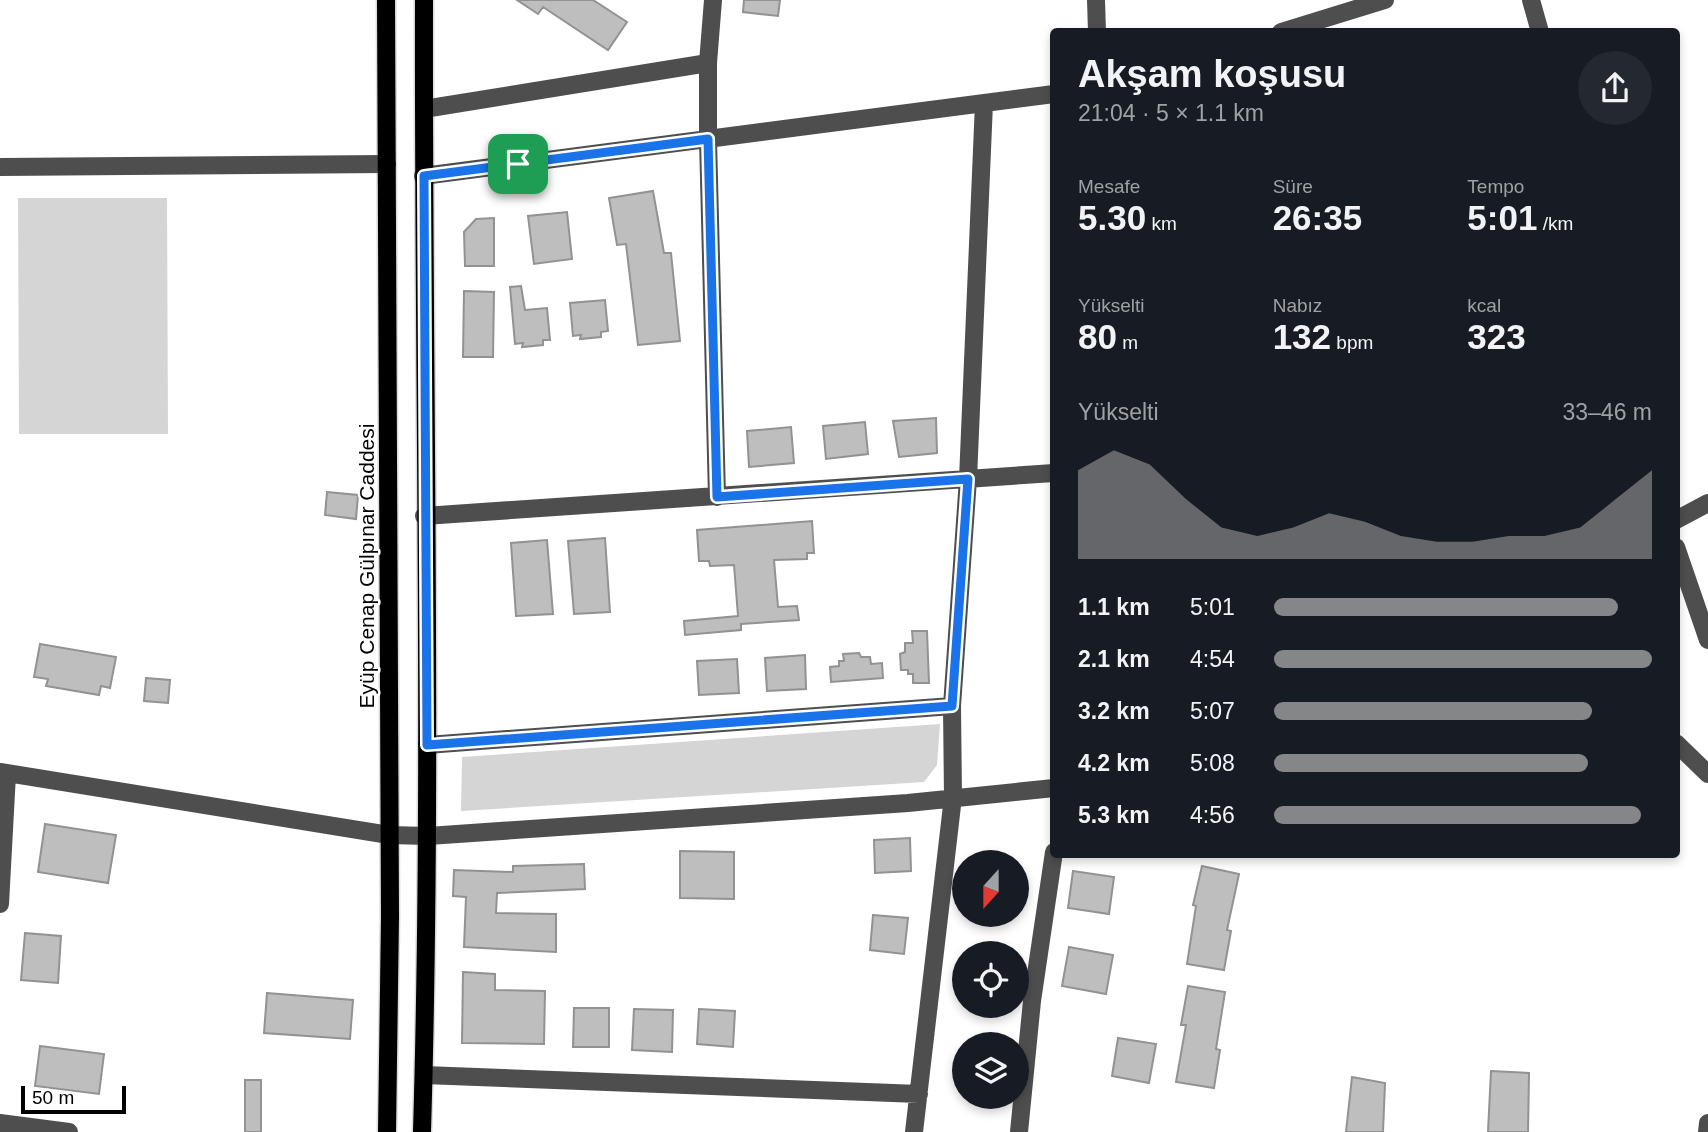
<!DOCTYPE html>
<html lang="tr">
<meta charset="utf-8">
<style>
body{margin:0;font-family:Arial,sans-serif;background:#242831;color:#f1f3f6;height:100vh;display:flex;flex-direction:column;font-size:26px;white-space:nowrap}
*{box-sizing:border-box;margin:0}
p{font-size:23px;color:#9ea1a6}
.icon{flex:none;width:38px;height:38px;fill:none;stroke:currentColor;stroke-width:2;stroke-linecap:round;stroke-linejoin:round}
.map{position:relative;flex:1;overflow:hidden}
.details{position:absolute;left:1050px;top:28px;width:630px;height:830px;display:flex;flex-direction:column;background:#171b24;border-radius:7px;box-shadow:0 4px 10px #0003}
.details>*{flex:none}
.needle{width:46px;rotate:201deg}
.controls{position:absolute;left:952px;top:850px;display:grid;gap:14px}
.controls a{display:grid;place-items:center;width:77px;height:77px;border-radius:50%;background:#171b24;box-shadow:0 4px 10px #0003;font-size:35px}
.scale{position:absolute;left:21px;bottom:18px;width:105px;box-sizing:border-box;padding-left:7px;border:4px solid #000;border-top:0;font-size:19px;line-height:24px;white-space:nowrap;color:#000;-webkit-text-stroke:5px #fff;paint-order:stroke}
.pin{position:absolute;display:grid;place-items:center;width:60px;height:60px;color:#fff;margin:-30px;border-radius:14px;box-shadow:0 4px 10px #0006}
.round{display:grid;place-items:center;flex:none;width:74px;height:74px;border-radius:37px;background:#242831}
.headline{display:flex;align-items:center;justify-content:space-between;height:119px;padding:0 28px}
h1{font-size:38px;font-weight:800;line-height:52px}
.figures{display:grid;grid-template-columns:repeat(3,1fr);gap:10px;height:119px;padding:7px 28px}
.figures div{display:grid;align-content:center}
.figures b{font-size:35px;font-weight:800}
.figures small{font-size:19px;font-weight:400}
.figures p{font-size:19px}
.chart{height:196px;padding:14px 28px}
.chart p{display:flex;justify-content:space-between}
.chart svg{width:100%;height:126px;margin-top:7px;fill:#858687;opacity:.7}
ul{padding:0 28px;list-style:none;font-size:23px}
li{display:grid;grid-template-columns:112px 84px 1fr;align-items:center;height:52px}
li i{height:18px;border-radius:9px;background:#858687}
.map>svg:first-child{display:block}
</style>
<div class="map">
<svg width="1708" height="1132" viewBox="0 0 1708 1132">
<rect width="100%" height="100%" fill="#fff"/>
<!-- green -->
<path fill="#d5d5d5" d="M18,198H167L168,434H19Z
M940,724L937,765L924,782L461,811L462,757Z"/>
<!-- building -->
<path fill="#bebebe" stroke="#929292" stroke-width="2" d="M517,0H593L627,22L608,50L543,7L538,14Z
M744,0H780L778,16L743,12Z
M653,191L664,253H671L680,341L638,345L626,244L617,245L609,198Z
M567,212L572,259L534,264L528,216Z
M494,218V266H465L464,232L476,219Z
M521,286L525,310L547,308L550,340H543V345L522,347L523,343L515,344L510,287Z
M464,291L494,292L493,357H463Z
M605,300L608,331L601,332V337L580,339L581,335L573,336L570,303Z
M936,418L937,453L899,457L893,421Z
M865,422L868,454L826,459L823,426Z
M791,427L794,463L749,467L747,431Z
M327,492L358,495L356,519L325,515Z
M812,521L814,553H807V559L774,560L778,607L797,606L799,620L741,624V630L685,635L684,621L738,616L734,565L710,566L709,561H699L697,530Z
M605,538L610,612L574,614L568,541Z
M547,540L553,614L516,616L511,543Z
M912,631H927L929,683H913V674H908V670H901L900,654L905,652V643H913Z
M40,644L116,657L110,688L101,686L99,695L46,686L48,679L34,677Z
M859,653L861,657H870L871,664L882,663L883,678L831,682L830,667L839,666V661H844L843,654Z
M805,655L806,689L767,691L765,658Z
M737,659L739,693L699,695L697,661Z
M146,678L170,680L168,703L144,701Z
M45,824L116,835L108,883L38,872Z
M910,838L911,871L875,873L874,840Z
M680,851L734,852V899L680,898Z
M584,864L585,889L497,893L496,913L556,914V952L464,947L466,897L453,896L454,870L513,872V866Z
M1202,866L1239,874L1227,930L1231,931L1224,970L1187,964L1196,906L1193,905Z
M1073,871L1114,877L1109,914L1068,908Z
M873,915L908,918L904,954L870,950Z
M25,933L61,936L58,983L21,980Z
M1069,947L1113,955L1106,994L1062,986Z
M463,972L495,974V990L545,991L544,1044L462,1043Z
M1188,986L1225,992L1216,1049L1220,1050L1214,1088L1176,1082L1186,1025H1181Z
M267,993L353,1000L350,1039L264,1033Z
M574,1008H609V1047H573Z
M634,1009L673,1010L672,1052L632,1050Z
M699,1009L735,1011L733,1047L697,1044Z
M1118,1038L1156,1044L1149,1083L1112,1076Z
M40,1046L104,1054L99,1094L35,1086Z
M1491,1071L1529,1073L1528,1132H1488Z
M1352,1077L1385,1083L1383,1132H1346Z
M245,1080H261V1132H245Z"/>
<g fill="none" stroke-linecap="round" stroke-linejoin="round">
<!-- major casing -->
<g stroke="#dbdbdb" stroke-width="21">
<path id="major" d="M386,0L390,917L387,1132
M422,1132C433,755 423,377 424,0"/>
</g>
<!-- minor -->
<path stroke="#4e4e4e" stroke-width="18" d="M713,0L708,63V139L717,497
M1096,0L1097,32
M1531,0L1540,32
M1281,32L1385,0
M424,109L708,63
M0,167L387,164
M423,176L1054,94
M424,516L1054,473
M1676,520L1708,503
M1676,547L1708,640
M1676,743L1708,774
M427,745L952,706
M0,772L389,835L428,836L908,803L1054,788
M0,904L7,774
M424,1075L919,1094
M0,1123L69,1132
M914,1132L953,797L952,706L968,479L984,103
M1019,1132L1032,1001L1054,852
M1707,1132L1708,1123"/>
<!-- major -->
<use href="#major" stroke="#000" stroke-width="18"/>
</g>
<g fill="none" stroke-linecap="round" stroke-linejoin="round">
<!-- route casing -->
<g stroke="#fff" stroke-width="14">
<path id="route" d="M708,139L717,497L968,479L952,706L427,745L424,176Z"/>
</g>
<!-- route -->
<use href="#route" stroke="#1a73e8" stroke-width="9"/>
</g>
<g text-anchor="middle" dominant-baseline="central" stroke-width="5" stroke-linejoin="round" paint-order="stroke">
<!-- street labels -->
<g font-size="21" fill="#000" stroke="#fff">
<text transform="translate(366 566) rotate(-90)">Eyüp Cenap Gülpınar Caddesi</text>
</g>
</g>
</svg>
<div class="controls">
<a><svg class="needle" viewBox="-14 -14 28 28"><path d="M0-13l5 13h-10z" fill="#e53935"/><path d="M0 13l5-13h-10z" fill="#9ea1a6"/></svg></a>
<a><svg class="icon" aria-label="locate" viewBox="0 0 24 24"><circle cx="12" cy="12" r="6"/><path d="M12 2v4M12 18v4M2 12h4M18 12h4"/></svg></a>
<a><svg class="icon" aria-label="layers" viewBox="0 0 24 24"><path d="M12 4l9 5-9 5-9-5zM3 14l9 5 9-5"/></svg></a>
</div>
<div class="scale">50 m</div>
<div class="pin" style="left:518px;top:164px;background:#1e9e55"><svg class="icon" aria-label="arrive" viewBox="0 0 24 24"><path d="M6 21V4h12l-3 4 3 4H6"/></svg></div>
<section class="details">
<div class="headline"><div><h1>Akşam koşusu</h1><p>21:04 · 5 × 1.1 km</p></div><a class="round"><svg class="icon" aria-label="share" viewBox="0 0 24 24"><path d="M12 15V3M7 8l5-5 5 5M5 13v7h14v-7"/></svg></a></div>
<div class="figures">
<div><p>Mesafe</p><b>5.30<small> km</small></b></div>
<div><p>Süre</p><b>26:35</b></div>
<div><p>Tempo</p><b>5:01<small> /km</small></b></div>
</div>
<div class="figures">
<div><p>Yükselti</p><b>80<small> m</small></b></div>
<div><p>Nabız</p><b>132<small> bpm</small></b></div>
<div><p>kcal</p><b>323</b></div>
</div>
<div class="chart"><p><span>Yükselti</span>33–46 m</p>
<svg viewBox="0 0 160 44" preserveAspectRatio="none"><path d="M0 44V13L10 6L20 11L30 23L40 33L50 36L60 33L70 28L80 31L90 36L100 38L110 38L120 36L130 36L140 33L150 23L160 13V44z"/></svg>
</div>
<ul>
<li><b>1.1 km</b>5:01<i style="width:91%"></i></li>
<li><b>2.1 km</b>4:54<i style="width:100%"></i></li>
<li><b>3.2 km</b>5:07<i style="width:84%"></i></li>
<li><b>4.2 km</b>5:08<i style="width:83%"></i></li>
<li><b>5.3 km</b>4:56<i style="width:97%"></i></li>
</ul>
</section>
</div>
